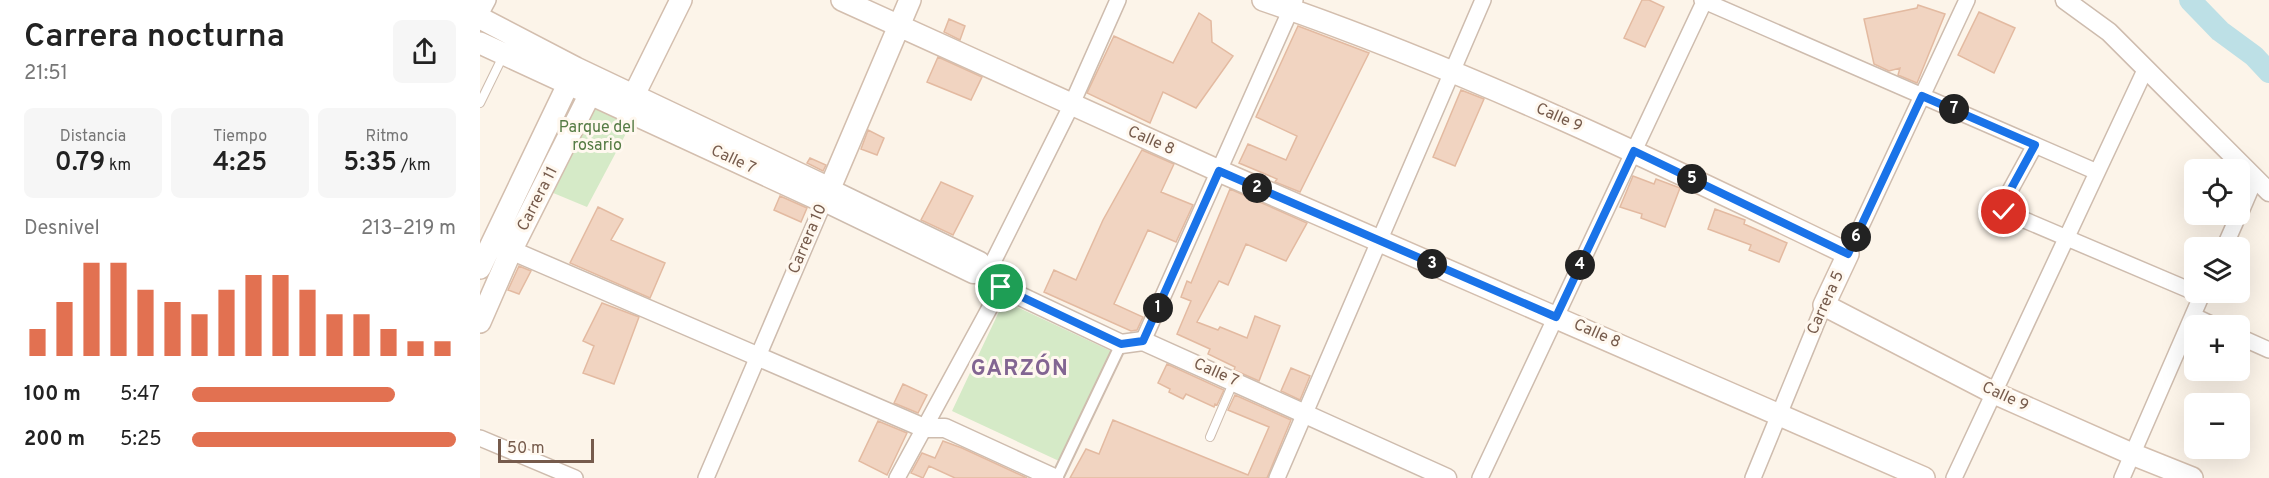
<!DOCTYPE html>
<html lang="es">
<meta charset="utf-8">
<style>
body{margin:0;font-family:Overpass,sans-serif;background:#f6f6f6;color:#222;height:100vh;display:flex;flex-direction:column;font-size:22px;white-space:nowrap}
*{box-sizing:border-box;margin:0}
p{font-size:20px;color:#767676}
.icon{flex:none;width:33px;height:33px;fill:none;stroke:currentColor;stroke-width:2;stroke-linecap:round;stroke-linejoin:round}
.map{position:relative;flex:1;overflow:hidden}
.panel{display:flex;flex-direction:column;background:#fff;width:480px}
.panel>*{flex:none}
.buttons{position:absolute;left:1704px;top:159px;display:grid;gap:12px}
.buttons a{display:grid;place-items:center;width:66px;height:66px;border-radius:9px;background:#fff;box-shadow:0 6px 24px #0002;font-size:30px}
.scale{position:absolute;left:18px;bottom:15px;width:96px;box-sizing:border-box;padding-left:6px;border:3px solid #765b4c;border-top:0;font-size:16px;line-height:21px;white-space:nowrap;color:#765b4c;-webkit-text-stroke:4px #fff8ef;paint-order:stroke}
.pin{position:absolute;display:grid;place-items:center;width:51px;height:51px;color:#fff;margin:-26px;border:3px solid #fff;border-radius:50%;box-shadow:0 2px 6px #0007}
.km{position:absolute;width:30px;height:30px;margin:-15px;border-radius:50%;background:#222;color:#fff;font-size:16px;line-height:30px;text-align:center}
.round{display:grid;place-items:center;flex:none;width:63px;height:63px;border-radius:9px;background:#f6f6f6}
.headline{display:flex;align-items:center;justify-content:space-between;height:102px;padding:0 24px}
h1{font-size:33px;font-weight:600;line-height:45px}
.metrics{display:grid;grid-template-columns:repeat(3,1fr);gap:9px;height:102px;padding:6px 24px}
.metrics div{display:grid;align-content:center;border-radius:9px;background:#f6f6f6;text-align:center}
.metrics b{font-size:26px;font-weight:600}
.metrics small{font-size:16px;font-weight:400}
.metrics p{font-size:16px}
.chart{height:168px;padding:12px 24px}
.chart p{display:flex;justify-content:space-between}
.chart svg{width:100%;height:108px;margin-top:6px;stroke:#e27151;stroke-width:6}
ul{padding:0 24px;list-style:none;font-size:20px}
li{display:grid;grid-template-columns:96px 72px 1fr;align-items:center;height:45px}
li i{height:15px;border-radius:8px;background:#e27151}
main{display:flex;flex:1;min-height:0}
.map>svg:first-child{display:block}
</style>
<main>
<section class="panel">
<div class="headline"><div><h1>Carrera nocturna</h1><p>21:51</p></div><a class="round"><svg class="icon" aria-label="share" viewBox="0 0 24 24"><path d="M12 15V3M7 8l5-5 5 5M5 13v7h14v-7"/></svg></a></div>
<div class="metrics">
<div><p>Distancia</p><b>0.79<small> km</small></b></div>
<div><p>Tiempo</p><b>4:25</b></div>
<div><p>Ritmo</p><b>5:35<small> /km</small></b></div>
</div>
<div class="chart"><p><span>Desnivel</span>213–219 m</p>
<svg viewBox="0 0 160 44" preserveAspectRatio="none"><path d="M5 44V33M15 44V22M25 44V6M35 44V6M45 44V17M55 44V22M65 44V27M75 44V17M85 44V11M95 44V11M105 44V17M115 44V27M125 44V27M135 44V33M145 44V38M155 44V38"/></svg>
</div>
<ul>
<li><b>100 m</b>5:47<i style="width:77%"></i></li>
<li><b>200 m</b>5:25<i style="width:100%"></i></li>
</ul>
</section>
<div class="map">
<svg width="1789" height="478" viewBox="0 0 1789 478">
<rect width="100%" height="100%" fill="#fcf4e9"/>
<!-- green -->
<path fill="#d5eac7" d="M108,104L151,124L107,207L66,190Z
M524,301L631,351L579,461L472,411Z"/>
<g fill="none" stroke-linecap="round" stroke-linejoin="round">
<!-- river -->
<path stroke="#bde0e6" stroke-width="22" d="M1710,0L1740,31L1774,56L1789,72"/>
</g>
<!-- building -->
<path fill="#f1d4c1" stroke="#e3baa1" stroke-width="1.5" d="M1162,0H1169L1184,7L1165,47L1144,38Z
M1438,5L1465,14L1437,83L1418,75L1420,68L1409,71L1394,64L1384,19L1437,8Z
M1499,12L1535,28L1514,73L1478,55Z
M719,13L731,21L732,42L753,56L716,108L683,92L670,123L607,93L634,36L693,63Z
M469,19L485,26L480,40L464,32Z
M818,26L889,53L820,192L795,182L797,179L759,163L768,144L806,160L817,136L776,117Z
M458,57L502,77L491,100L447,82Z
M981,90L1004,99L975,166L953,157Z
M388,130L404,138L397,155L381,149Z
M662,150L694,164L681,192L713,205L696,242L668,230L634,304L663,317L657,330L651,331L564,292L574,270L596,280L623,220Z
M330,158L346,165L343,171L327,163Z
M1153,176L1174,184L1176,179L1200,188L1185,227L1161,218L1162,214L1140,207Z
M461,182L493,196L473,235L441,220Z
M750,189L827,223L806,261L766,244L748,285L739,281L717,322L738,330L740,327L767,338L775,316L800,326L779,381L754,370L755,367L728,354L730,349L697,334L711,301L701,297L707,281L711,283Z
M300,196L327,208L321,222L294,210Z
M118,207L143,219L131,240L185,263L170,298L90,263Z
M1235,209L1265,220L1264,224L1307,243L1299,262L1269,250L1271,245L1228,229Z
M39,266L51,271L39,294L28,290Z
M122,303L159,317L134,384L103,373L114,346L103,341Z
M687,364L744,390L737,405L735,404L734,407L706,394L703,399L689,392L690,389L678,383Z
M811,368L830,376L820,400L801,391Z
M423,384L447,395L438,413L414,403Z
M755,395L811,420L787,478H590L606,449L619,454L633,420L768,475L789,427L748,410Z
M398,421L427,433L407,475L379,461Z
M463,441L482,448L547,478H475L449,466L443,478L431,473L442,453L455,458Z"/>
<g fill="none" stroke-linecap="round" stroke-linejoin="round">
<!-- service casing -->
<g stroke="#cebcae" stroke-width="10">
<path id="service" d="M0,103L23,56
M730,437L753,383"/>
</g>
<!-- pedestrian casing -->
<g stroke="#cebcae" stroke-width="14">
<path id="pedestrian" d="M577,478L641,344"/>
</g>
<!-- minor casing -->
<g stroke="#cebcae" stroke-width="18">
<path id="minor" d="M1222,0L1617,172
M0,15L8,0
M1555,145L1521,207V210L1714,292
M1760,214L1775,179
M1744,248L1759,214
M1368,254L1487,0
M507,274L591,106L638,0
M1714,316L1735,326
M1760,337L1789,350
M663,341L815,0
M0,438L95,478
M226,478L344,202
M417,478L521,287
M797,478L1003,0
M1000,478L1225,0
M1273,478L1344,305
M1474,478L1666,68
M1642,478L1723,292"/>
</g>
<!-- tertiary casing -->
<g stroke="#cebcae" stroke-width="21">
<path id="tertiary" d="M1585,0L1629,32L1789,192
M349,188L500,261L507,274L521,287L641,344L663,341L967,478
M344,202L493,274H507
M19,245L444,428H465L574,478"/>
</g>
<!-- secondary casing -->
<g stroke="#d3beae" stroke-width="24">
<path id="secondary" d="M362,0L739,171L1444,478
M783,0C985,69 1176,161 1368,254L1344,305L1514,393L1652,454L1712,478
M0,18L96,68L349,188
M0,43L344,202L430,0
M148,107L201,0
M0,268L93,74
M0,322L31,251L116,82"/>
</g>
<!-- service -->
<use href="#service" stroke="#fff" stroke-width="8"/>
<!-- pedestrian -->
<use href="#pedestrian" stroke="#fff" stroke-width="10"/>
<!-- minor -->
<use href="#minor" stroke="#fff" stroke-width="15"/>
<!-- tertiary -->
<use href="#tertiary" stroke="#fff" stroke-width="18"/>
<!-- secondary -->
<use href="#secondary" stroke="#fff" stroke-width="21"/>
</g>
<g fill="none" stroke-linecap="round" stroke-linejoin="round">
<!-- route casing -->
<g stroke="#fff" stroke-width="12">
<path id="route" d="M521,287L641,344L663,341L739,171L1076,317L1154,151L1368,254L1442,96L1555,145L1521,207L1524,212"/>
</g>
<!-- route -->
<use href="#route" stroke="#1a73e8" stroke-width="8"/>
</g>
<g text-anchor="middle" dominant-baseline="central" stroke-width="6" stroke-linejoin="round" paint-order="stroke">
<!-- street labels -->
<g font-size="16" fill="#765b4c" stroke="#fff8ef">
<text transform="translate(1079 118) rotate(24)">Calle 9</text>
<text transform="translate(671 141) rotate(24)">Calle 8</text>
<text transform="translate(253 160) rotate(25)">Calle 7</text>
<text transform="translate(58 199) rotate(-63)">Carrera 11</text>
<text transform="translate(328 239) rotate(-67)">Carrera 10</text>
<text transform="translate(1346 303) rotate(-66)">Carrera 5</text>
<text transform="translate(1117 334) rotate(24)">Calle 8</text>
<text transform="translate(736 373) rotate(24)">Calle 7</text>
<text transform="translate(1525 397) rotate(25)">Calle 9</text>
</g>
<!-- park labels -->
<g font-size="16" fill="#557b44" stroke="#fff8ef">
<text x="117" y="128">Parque del<tspan x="117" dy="18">rosario</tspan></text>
</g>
<!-- district labels -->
<g font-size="22" font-weight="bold" letter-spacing="1.5" fill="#826592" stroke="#fff8ef">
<text x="540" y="369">GARZÓN</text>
</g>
</g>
</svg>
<div class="buttons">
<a><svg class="icon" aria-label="locate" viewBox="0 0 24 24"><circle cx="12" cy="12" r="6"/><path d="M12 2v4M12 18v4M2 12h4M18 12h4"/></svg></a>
<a><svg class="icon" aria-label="layers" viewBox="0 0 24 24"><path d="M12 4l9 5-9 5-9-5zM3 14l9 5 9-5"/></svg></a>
<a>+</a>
<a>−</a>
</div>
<div class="scale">50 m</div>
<div class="pin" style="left:521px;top:287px;background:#1e9e55"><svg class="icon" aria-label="arrive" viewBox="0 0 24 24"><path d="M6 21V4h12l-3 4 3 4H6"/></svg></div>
<div class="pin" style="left:1524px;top:212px;background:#d93025"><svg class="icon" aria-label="check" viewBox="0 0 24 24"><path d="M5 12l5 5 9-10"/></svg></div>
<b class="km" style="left:678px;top:308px">1</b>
<b class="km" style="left:777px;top:188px">2</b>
<b class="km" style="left:952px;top:264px">3</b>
<b class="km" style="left:1100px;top:265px">4</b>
<b class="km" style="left:1212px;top:179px">5</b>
<b class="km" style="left:1376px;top:237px">6</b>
<b class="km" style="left:1474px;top:109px">7</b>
</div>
</main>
